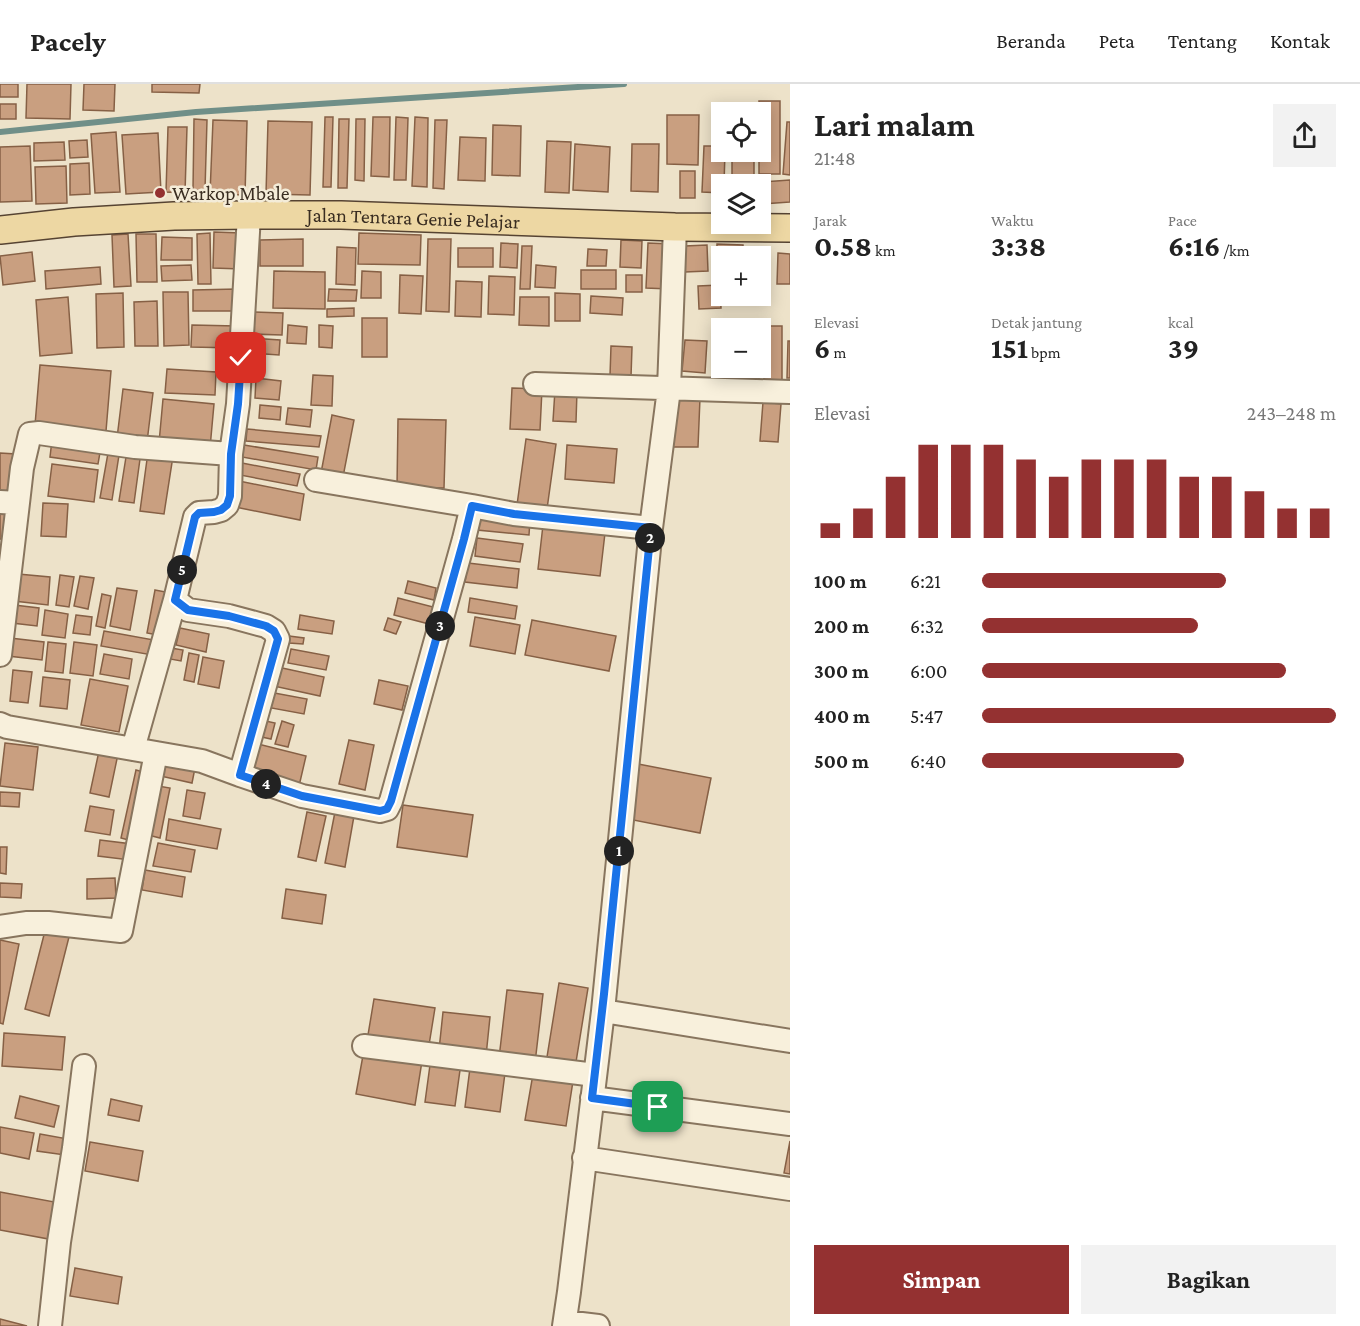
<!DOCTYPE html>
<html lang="id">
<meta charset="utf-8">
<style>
body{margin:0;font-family:"Crimson Pro",serif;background:#f2f2f2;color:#222;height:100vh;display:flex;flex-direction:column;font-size:22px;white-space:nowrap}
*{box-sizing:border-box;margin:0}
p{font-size:20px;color:#767676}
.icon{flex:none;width:33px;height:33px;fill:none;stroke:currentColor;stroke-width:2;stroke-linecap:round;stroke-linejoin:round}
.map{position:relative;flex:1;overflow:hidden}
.side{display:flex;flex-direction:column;background:#fff;width:570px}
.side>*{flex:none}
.controls{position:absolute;left:711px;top:18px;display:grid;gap:12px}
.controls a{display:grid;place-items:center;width:60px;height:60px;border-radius:0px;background:#fff;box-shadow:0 3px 15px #0003;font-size:30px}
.pin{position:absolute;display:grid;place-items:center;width:51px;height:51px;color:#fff;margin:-26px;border-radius:12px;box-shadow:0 3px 9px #0006}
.km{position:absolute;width:30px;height:30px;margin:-15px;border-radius:50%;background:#222;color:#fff;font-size:16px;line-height:30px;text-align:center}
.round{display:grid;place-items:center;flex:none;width:63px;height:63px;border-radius:0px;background:#f2f2f2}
.headline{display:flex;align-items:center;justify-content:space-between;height:102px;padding:0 24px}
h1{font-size:33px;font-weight:700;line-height:45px}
.figures{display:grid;grid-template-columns:repeat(3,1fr);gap:9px;height:102px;padding:6px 24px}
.figures div{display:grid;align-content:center}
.figures b{font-size:30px;font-weight:700}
.figures small{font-size:16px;font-weight:400}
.figures p{font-size:16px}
.chart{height:168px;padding:12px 24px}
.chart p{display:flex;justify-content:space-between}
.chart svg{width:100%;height:108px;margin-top:6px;stroke:#943131;stroke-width:6}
.cta{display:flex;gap:12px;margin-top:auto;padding:12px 24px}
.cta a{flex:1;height:69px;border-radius:0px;background:#943131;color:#fff;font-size:24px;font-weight:700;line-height:69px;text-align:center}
.cta a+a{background:#f2f2f2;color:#222}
ul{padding:0 24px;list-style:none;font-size:20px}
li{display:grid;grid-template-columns:96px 72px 1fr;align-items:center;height:45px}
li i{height:15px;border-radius:8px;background:#943131}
header{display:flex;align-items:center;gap:36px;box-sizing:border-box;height:84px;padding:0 30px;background:#fff;border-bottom:2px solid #e0e0e0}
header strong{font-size:28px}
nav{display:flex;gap:33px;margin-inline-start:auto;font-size:21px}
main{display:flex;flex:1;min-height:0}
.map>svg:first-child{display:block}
</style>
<header>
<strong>Pacely</strong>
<nav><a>Beranda</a><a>Peta</a><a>Tentang</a><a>Kontak</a></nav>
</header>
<main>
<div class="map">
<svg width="790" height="1242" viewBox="0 0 790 1242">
<rect width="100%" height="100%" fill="#ede2c9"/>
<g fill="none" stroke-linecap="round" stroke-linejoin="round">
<!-- stream -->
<path stroke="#708f88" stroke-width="6" d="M0,48L196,28L624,0"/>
</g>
<!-- building -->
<path fill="#c99f80" stroke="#866045" stroke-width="1.5" d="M0,0H18V13H0Z
M27,0H71L70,35L26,34Z
M84,0H115L114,27L83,26Z
M152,0H200L199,9L152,8Z
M759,17H780V90H759V68H760Z
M0,20H16V35H0Z
M667,31H699L698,81L667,80Z
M325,33H333L331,103H323Z
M373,33H390L389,93L371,92Z
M396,33L408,34L406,96H394Z
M415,33L428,34L427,103L412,102Z
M194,35L207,36L205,106H193Z
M339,35H349L347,104H338Z
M356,35H365L364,97L355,96Z
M213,36L247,37L245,111L210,110Z
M435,36H447L444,105L433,104Z
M268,37L312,38L310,111L266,110Z
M787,38H790V91L783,90Z
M493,41L521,42L520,92L492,91Z
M168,43H187L185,109L166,108Z
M116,48L120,108L95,109L91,50Z
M158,49L161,108L126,110L122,51Z
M460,53L486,54L485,97L458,96Z
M87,56L88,73L70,74L69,57Z
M547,57L571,58L569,109L545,108Z
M64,58L65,76L34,77V59Z
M575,60L610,63L608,108L573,106Z
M632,60H659L658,108L631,107Z
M30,62L32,117L0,118V63Z
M704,62H722V68H725L724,100H722V109L702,108Z
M732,74H754V100H732Z
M89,79L90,110L70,111V80Z
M66,82L67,119L36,120L35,83Z
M680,87H695V114H680Z
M790,96V118L762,120L761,98Z
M214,148L242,149L241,185L213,184Z
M210,149L211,200H198L197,150Z
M359,149L421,151L420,181L358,180Z
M128,150L131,202L114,203L112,151Z
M136,150H156L157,198H137Z
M162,153L192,154V176H161Z
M303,155V182H260V156Z
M428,155H451L449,228L426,227Z
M621,156L642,157L641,184L620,183Z
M501,159L518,160L517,184L500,183Z
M648,159L671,160L669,205L646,204Z
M717,160L743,161V172H722V194H716Z
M707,161L708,187L685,188V162Z
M522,162H532L530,205H520Z
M337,163L356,164L355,201L336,200Z
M458,164H493V183H458Z
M588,165L607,166L606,182H587Z
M749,165H770V190H760V172H749Z
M32,168L35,197L3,201L0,172Z
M778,169L790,170V200H777Z
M191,181L192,196L162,197L161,182Z
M536,181L556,183L555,204L535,203Z
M100,183L101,200L46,205L45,187Z
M581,186H616V205H581Z
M274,187L325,188V225L273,224Z
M362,187L381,188V214H361Z
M400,191L423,192L421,230L399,229Z
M626,191H642V208H626Z
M489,192L515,193L514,231L488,230Z
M456,197L482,198L481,233L455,232Z
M720,201L721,224L699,225L698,202Z
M237,205V227H193V206Z
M329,205L357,206L356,217H328Z
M163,208H188L189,261L164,262Z
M123,209L124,263L97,264L96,210Z
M555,209L580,210V237H555Z
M591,212L623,214L622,231L590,229Z
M68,213L72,269L40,272L36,216Z
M520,213H549V242L519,241Z
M157,217L158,262H135L134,218Z
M354,224V232L327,233V225Z
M251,228L283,229L282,251L250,250Z
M362,234H387V273H362Z
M192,241L236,242V264L191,263Z
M288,241L307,243L306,260L287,259Z
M319,241L333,242L332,264L319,263Z
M725,241H759V244H725Z
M764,242H782V298H764Z
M251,254L280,256L279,271L250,269Z
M685,256L707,257L705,289L682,287Z
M788,257H790V294H787Z
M611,262L632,263L631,293L610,292Z
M40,281L111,287L106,347L35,341Z
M725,284H759V297H725Z
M167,285L216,288L215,311L165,309Z
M313,291L333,292L332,322L311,321Z
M256,294L281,297L279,316L255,314Z
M512,304L542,305L540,346L510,345Z
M123,305L153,309L147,358L117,354Z
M555,306L577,307L576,338L553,337Z
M674,313L700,314L698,363H673Z
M163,315L214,320L210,364L159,359Z
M763,318L781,320L778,358L760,357Z
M260,321L281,323L280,336L259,334Z
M288,324L312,326L310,343L286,340Z
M332,331L354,336L343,393L321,389Z
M398,335L446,336L444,404L397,403Z
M247,345L321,352L319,363L246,357Z
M526,355L556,360L547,425L517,421Z
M52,356L101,363L98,380L50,373Z
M244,361L318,373L316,386L242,373Z
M567,361L617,365L614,399L565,395Z
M148,368L173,372L164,430L140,427Z
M0,369L16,370L14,411H0Z
M108,369L119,371L112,416L100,414Z
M126,373L140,375L134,419L119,417Z
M242,379L300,390L297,402L240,391Z
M52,380L98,386L94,418L48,412Z
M239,397L304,410L300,436L235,423Z
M43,419L68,420L66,453L41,452Z
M0,422L12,424L9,456L0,455Z
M478,431L530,436L529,451L477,446Z
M543,441L605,449L600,492L538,485Z
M477,454L523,460L520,478L475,472Z
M468,479L519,485L517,504L465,498Z
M18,490L50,493L48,521L14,517Z
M60,491L74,493L69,523L56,521Z
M80,492L94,494L88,525L74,522Z
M408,497L436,504L434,516L405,509Z
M117,504L137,507L130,546L110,542Z
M155,506L171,509L163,552L147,549Z
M102,510L111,512L105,544L96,542Z
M398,514L437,524L433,541L394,531Z
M470,514L517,522L515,535L468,528Z
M14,521L39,524L37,542L12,539Z
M45,526L68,530L65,554L42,551Z
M76,531L92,533L90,551L73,549Z
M300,531L334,537L332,550L298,545Z
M475,533L520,541L515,570L470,562Z
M388,534L401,538L396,550L384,546Z
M532,536L616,552L609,587L525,571Z
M180,544L209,550L206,568L176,561Z
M104,547L154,556L152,571L101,562Z
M289,552L304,554L303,560L289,559Z
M10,554L44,558L42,576L8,572Z
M48,558L66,560L63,589L45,587Z
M74,558L97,561L93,592L70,589Z
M171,564L183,566L181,577L170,575Z
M291,565L329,572L326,586L288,579Z
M189,569L199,571L194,598L184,596Z
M104,570L132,575L129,595L100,590Z
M203,573L224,577L219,604L198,600Z
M273,582L324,593L320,612L269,601Z
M13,586L32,588L28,619L10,617Z
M43,593L70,596L67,625L40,622Z
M90,595L128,602L119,648L81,641Z
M379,596L408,602L402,626L374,620Z
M269,608L307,615L304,630L266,623Z
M261,636L275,639L271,655L257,652Z
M282,637L294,641L288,663L275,660Z
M349,656L374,661L365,706L339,700Z
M5,659L38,663L33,706L0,702Z
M254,659L306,672L299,702L247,689Z
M99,667L118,670L109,713L90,709Z
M160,676L195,684L192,699L156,691Z
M633,679L711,694L700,749L623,734Z
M136,686L151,690L136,758L121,754Z
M158,702L170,704L160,754L148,751Z
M187,706L205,709L200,735L183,732Z
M0,708L20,709L19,723L0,722Z
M403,721L473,731L467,773L397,763Z
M90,722L114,726L110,751L85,747Z
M307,728L326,732L316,777L298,773Z
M335,728L354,732L345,783L325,779Z
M169,735L221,745L217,765L166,756Z
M100,756L132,760L130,776L98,772Z
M158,759L195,766L191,788L153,782Z
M0,763H7L6,790L0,789Z
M145,786L185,793L182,813L142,806Z
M115,794L116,814L87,815V795Z
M0,799L22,800L21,814L0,813Z
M286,805L326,811L322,840L282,834Z
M46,843L70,849L49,932L25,925Z
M0,856L19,860L3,940L0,939Z
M559,899L588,904L576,978L547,973Z
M507,906L543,910L535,979L499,974Z
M374,915L435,924L429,961L368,951Z
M443,928L490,933L486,972L439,966Z
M4,949L65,953L62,986L2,982Z
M364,966L422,977L415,1021L356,1010Z
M430,981L460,986L455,1022L425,1018Z
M470,984L505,989L500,1028L465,1023Z
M533,990L573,997L566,1042L525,1036Z
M20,1012L59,1022L54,1043L15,1034Z
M111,1015L142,1022L139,1037L108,1031Z
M0,1043L34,1049L29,1075L0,1069Z
M40,1050L68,1055L65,1071L37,1067Z
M790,1057V1090L784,1089Z
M90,1058L143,1067L138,1097L85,1087Z
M0,1108L60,1119L54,1156L0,1146Z
M75,1184L122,1193L118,1220L70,1212Z
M0,1235L27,1242H0Z"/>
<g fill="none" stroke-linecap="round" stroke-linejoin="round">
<!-- minor casing -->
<g stroke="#88755e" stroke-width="26">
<path id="minor" d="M535,300L790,308
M316,396L472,422
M0,418L18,419L0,571
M18,419L22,384L30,350L39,349L135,363L231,370
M0,640L7,643L202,677L240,691L278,555L274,547L266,542L229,532L188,526L175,516L195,433L199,429L214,428L221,426L227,421L230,412L231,370L238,320L249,131
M133,665L175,516
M240,691L302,712L380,727L387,725L391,717L464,455L472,422L514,430L651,444
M0,843L26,839H48L121,847L156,669
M603,927L790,957
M364,962L595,991
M592,1014L790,1040
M584,1074L790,1105
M565,1238L598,1242
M50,1242L59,1158L74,1064L84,982
M564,1242L569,1208L603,927L651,444L669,305L675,143"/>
</g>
<!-- major casing -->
<g stroke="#564332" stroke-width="30">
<g id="major">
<path id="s1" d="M0,146L74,138L174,132L249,131H341L675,143L790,144"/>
</g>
</g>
<!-- minor -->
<use href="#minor" stroke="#f8f0dc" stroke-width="22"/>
<!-- major -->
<use href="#major" stroke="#edd7a3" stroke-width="27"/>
</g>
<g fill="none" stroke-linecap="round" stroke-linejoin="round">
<!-- route casing -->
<g stroke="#fff" stroke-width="12">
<path id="route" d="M241,274L238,320L231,370L230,412L227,421L221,426L214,428L199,429L195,433L175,516L188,526L229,532L266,542L274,547L278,555L240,691L302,712L380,727L387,725L391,717L464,455L472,422L514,430L651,444L604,910L592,1014L658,1023"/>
</g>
<!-- route -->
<use href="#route" stroke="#1a73e8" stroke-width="8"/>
</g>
<!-- markers -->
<circle fill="#943131" stroke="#f4ecd8" stroke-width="2" cx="160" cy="109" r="6"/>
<g text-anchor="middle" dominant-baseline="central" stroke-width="5" stroke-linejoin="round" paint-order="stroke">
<!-- poi labels -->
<g font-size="20" fill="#392d21" stroke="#f4ecd8" text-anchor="start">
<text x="172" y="109">Warkop Mbale</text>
</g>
<!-- street labels -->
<g font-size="20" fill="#392d21" stroke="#f4ecd8">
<text stroke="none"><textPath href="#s1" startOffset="414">Jalan Tentara Genie Pelajar</textPath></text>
</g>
</g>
</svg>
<div class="controls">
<a><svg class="icon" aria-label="locate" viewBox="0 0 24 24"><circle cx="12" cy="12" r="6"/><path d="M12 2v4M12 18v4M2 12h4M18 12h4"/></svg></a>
<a><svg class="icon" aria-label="layers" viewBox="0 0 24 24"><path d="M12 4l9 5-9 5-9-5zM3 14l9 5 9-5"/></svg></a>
<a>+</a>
<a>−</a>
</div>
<div class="pin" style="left:658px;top:1023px;background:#1e9e55"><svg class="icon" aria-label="arrive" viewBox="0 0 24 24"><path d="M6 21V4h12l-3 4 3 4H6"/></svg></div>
<div class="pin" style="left:241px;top:274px;background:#d93025"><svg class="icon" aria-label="check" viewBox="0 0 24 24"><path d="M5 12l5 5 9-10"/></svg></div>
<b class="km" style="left:619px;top:767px">1</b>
<b class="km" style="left:650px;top:454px">2</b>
<b class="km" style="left:440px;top:542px">3</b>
<b class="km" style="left:266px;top:700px">4</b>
<b class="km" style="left:182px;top:486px">5</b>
</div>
<section class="side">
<div class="headline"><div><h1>Lari malam</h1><p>21:48</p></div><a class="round"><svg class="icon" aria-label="share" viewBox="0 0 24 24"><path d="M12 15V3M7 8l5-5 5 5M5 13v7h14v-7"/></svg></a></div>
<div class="figures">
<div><p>Jarak</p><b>0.58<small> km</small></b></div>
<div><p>Waktu</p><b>3:38</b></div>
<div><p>Pace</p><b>6:16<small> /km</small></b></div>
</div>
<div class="figures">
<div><p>Elevasi</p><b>6<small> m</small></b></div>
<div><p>Detak jantung</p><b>151<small> bpm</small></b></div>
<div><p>kcal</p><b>39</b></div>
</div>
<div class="chart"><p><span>Elevasi</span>243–248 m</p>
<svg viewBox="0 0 160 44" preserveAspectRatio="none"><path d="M5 44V38M15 44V32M25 44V19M35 44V6M45 44V6M55 44V6M65 44V12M75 44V19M85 44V12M95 44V12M105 44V12M115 44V19M125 44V19M135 44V25M145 44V32M155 44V32"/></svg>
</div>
<ul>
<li><b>100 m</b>6:21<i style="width:69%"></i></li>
<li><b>200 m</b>6:32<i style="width:61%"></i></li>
<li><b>300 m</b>6:00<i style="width:86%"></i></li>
<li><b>400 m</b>5:47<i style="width:100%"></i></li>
<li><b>500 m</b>6:40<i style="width:57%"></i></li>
</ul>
<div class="cta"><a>Simpan</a><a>Bagikan</a></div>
</section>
</main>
